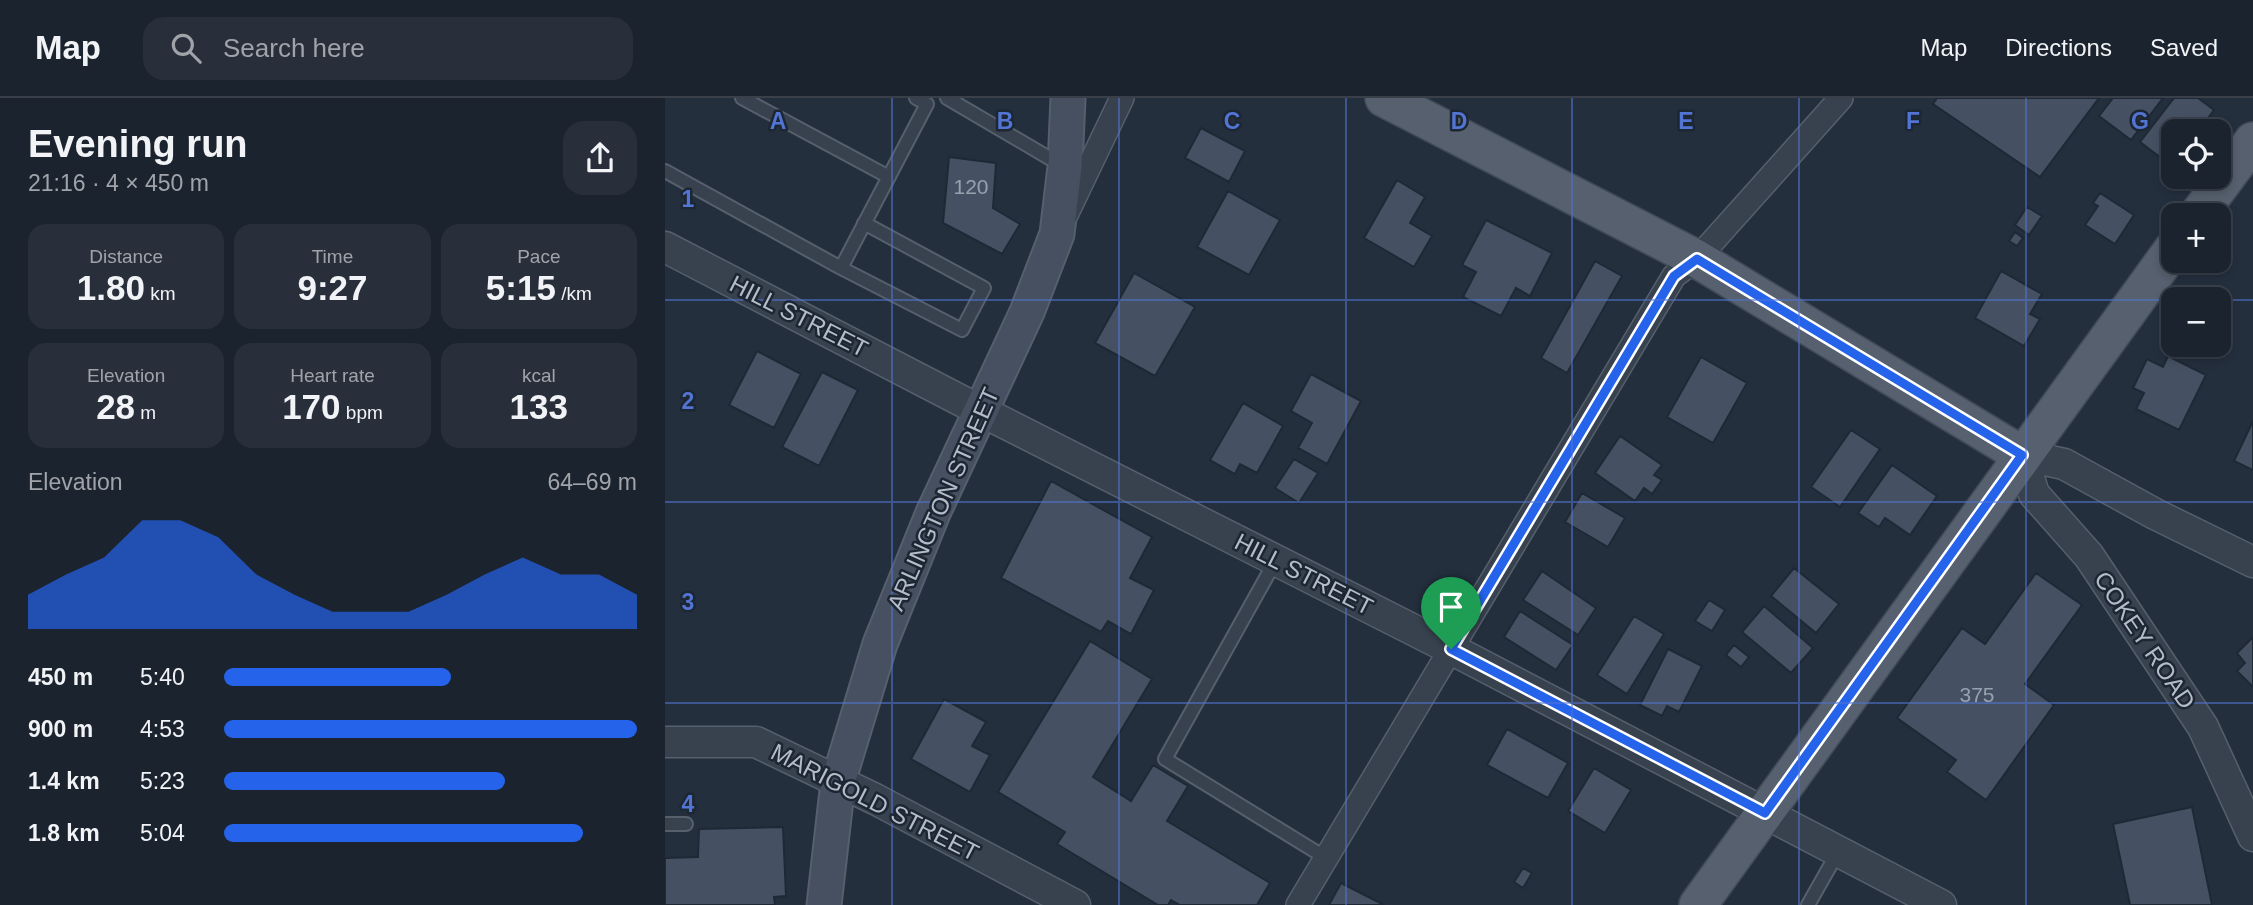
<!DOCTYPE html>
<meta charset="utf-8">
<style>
body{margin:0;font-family:Arial,sans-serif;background:#282f3a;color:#f1f3f6;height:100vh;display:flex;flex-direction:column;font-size:26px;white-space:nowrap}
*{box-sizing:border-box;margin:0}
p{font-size:23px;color:#a0a4aa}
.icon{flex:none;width:38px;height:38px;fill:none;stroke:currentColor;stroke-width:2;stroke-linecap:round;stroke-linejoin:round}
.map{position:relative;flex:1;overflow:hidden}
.drawer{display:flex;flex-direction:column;background:#1b232e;width:665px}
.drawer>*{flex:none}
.controls{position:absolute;left:1496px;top:21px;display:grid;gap:14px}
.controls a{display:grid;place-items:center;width:70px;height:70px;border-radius:14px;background:#1b232e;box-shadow:0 4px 10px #0003,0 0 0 2px #39404a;font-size:35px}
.pin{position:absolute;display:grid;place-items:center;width:60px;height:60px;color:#fff;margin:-72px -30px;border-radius:50% 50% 50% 0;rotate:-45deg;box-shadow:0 0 7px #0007}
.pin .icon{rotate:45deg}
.round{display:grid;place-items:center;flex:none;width:74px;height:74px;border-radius:21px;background:#282f3a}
.summary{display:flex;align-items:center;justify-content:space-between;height:119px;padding:0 28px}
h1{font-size:38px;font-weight:700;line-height:52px}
.metrics{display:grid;grid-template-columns:repeat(3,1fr);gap:10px;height:119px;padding:7px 28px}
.metrics div{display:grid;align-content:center;border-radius:18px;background:#282f3a;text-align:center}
.metrics b{font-size:35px;font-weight:700}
.metrics small{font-size:19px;font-weight:400}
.metrics p{font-size:19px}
.chart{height:196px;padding:14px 28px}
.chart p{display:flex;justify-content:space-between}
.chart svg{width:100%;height:126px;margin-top:7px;fill:#2563eb;opacity:.7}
ul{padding:0 28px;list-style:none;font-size:23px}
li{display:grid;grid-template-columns:112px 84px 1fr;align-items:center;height:52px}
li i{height:18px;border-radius:9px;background:#2563eb}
header{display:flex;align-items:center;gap:42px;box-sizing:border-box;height:98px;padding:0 35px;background:#1b232e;border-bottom:2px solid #39404a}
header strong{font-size:33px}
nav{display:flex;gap:38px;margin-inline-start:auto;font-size:24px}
.search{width:490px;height:63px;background:#282f3a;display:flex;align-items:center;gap:18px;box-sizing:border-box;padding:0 24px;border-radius:21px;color:#a0a4aa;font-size:26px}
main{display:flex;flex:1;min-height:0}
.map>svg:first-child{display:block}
</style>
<header>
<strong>Map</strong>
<div class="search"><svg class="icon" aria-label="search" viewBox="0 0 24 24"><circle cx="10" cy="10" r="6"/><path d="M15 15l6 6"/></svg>Search here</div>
<nav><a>Map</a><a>Directions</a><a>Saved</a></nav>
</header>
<main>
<section class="drawer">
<div class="summary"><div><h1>Evening run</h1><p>21:16 · 4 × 450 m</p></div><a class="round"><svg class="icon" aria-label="share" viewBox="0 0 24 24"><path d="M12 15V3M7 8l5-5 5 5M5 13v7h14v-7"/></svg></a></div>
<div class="metrics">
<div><p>Distance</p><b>1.80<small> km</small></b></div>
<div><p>Time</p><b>9:27</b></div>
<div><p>Pace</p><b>5:15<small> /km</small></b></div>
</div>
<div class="metrics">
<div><p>Elevation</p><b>28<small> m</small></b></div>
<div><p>Heart rate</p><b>170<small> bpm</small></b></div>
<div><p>kcal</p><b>133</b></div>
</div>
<div class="chart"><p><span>Elevation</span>64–69 m</p>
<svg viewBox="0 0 160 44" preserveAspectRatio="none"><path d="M0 44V32L10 25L20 19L30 6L40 6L50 12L60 25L70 32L80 38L90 38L100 38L110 32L120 25L130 19L140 25L150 25L160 32V44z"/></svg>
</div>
<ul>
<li><b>450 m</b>5:40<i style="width:55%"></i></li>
<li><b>900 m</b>4:53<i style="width:100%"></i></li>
<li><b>1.4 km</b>5:23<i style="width:68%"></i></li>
<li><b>1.8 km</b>5:04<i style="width:87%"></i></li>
</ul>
</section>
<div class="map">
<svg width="1588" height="807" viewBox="0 0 1588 807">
<rect width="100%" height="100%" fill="#242f3e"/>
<!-- building -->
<path fill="#455162" stroke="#1f2835" stroke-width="2" d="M1272,0H1434L1375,79L1268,6Z
M1448,0H1498L1466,42L1434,18Z
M1509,0H1533L1549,12L1533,33H1508L1507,68L1475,44Z
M536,30L580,53L564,84L520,60Z
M284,59L331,65L328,110L355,126L337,156L278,125Z
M732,82L760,99L745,125L767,138L749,169L699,140Z
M563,93L615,122L584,177L532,149Z
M1435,95L1469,117L1450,146L1420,127L1433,108L1428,105Z
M1362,109L1377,118L1364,137L1350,127Z
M821,122L887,155L865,198L851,190L836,218L798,199L811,174L797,167Z
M1350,134L1358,140L1352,148L1344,143Z
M930,163L957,178L902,275L876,260Z
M1336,173L1377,196L1365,216L1375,221L1359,248L1310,220Z
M469,175L530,209L490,278L430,245Z
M92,253L136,276L109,330L64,307Z
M1503,258L1541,277L1514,332L1471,311L1479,295L1468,290L1482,261L1498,269Z
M1036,259L1082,285L1048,345L1002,319Z
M157,274L193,292L154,368L117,349Z
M646,276L696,303L662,366L633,350L647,325L626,313Z
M578,305L618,328L592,375L575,366L570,376L545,362Z
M1588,323V372L1569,363Z
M1186,332L1215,351L1175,409L1146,389Z
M955,338L997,367L989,377L997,382L987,396L979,390L970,403L930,375Z
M629,361L653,375L634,405L610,390Z
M1227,367L1272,398L1245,437L1220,420L1214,429L1193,415Z
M386,383L487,439L465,480L489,492L466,536L443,523L436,534L336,480Z
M917,395L960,420L943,449L900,424Z
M1129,470L1174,506L1151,535L1106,498Z
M877,473L931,510L913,537L858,502Z
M1371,475L1417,507L1360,586L1389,607L1321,702L1282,674L1291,662L1232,620L1297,530L1320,546Z
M1044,502L1060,512L1047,533L1030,523Z
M1099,508L1148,550L1126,575L1077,534Z
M855,513L908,547L891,572L839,539Z
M969,518L999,536L962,596L932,577Z
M1587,540H1588V589L1572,573L1580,565L1572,555Z
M425,543L487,581L428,679L466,703L488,667L523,688L502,723L605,785L592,807H515L506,802L503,807H493L392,746L400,734L333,694Z
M1069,547L1084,559L1076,569L1061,557Z
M1003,551L1037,568L1014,614L1002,608L997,618L975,607Z
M279,601L321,624L307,648L325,657L305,694L246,661Z
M842,631L903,665L883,700L822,667Z
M929,670L966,692L940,735L903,713Z
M1527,709L1547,807H1465L1448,726Z
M118,729L121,798L109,799L110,807H0V760L33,759L34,731Z
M858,770L867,775L858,790L849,784Z
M676,785L719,807H664Z"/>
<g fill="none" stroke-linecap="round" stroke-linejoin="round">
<!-- service casing -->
<g stroke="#565f6c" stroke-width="16">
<path id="service" d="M77,0L224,79
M282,0L396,67
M0,73L176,170L297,232L319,190L199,125
M176,170L262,6L251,0
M611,462L500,661L661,760
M0,726H21
M1143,807L1173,754"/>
</g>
<!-- minor casing -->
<g stroke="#565f6c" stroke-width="26">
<path id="minor" d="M401,117L457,0
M633,807L1009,178L1032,161L1176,0"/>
</g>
<!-- tertiary casing -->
<g stroke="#565f6c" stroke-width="33">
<path id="tertiary" d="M0,149L316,313L786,551L1276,807
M1588,464L1490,416L1399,366L1357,357L1369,396L1424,458L1538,629L1588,738
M0,644H91L210,701L410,807"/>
</g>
<!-- secondary casing -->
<g stroke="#565f6c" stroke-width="37">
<path id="secondary" d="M159,807L173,684L215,546L268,415L362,214L392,136L400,69L403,0"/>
</g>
<!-- primary casing -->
<g stroke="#414a57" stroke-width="40">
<path id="primary" d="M719,0L1032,161L1357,357
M1533,117L1588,43
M1033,807L1508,151"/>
</g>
<!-- service -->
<use href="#service" stroke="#38414e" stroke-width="12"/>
<!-- minor -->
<use href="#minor" stroke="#38414e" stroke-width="23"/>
<!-- tertiary -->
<use href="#tertiary" stroke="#38414e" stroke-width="30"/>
<!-- secondary -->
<use href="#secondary" stroke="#465061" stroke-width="33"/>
<!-- primary -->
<use href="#primary" stroke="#56606e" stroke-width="37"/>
</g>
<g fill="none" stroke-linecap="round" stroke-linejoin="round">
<!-- route casing -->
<g stroke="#fff" stroke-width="14">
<path id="route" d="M1032,161L1357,357L1100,715L786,551L1009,178Z"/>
</g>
<!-- route -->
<use href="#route" stroke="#2563eb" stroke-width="9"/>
</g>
<!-- grid -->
<path fill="none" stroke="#5274d3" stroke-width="2" stroke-opacity="0.55" d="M227,0V807M454,0V807M681,0V807M907,0V807M1134,0V807M1361,0V807M0,202H1508M1554,202H1588M0,404H1588M0,605H1588"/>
<g text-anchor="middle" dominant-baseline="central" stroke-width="5" stroke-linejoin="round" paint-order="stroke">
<!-- number labels -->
<g font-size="21" fill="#98a1af">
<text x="306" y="88">120</text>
<text x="1312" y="596">375</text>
</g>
<!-- street labels -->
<g font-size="24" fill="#b4bcc9" stroke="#1d2633">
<text transform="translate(134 218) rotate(27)">HILL STREET</text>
<text transform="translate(278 401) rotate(-66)">ARLINGTON STREET</text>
<text transform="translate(639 476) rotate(27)">HILL STREET</text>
<text transform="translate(1480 542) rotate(56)">COKEY ROAD</text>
<text transform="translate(210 704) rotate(27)">MARIGOLD STREET</text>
</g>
</g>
<g font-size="23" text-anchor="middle" font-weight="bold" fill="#5274d3" stroke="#1d2633" stroke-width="5" stroke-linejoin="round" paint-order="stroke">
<text x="113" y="31">A</text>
<text x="340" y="31">B</text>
<text x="567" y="31">C</text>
<text x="794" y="31">D</text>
<text x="1021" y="31">E</text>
<text x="1248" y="31">F</text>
<text x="1475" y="31">G</text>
<text x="23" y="109">1</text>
<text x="23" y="311">2</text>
<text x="23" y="512">3</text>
<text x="23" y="714">4</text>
</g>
</svg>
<div class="controls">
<a><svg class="icon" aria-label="locate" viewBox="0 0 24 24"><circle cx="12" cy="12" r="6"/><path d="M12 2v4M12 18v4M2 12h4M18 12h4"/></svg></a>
<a>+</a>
<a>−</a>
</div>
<div class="pin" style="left:786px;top:551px;background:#1e9e55"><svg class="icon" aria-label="arrive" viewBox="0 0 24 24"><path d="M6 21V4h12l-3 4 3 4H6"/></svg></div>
</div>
</main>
